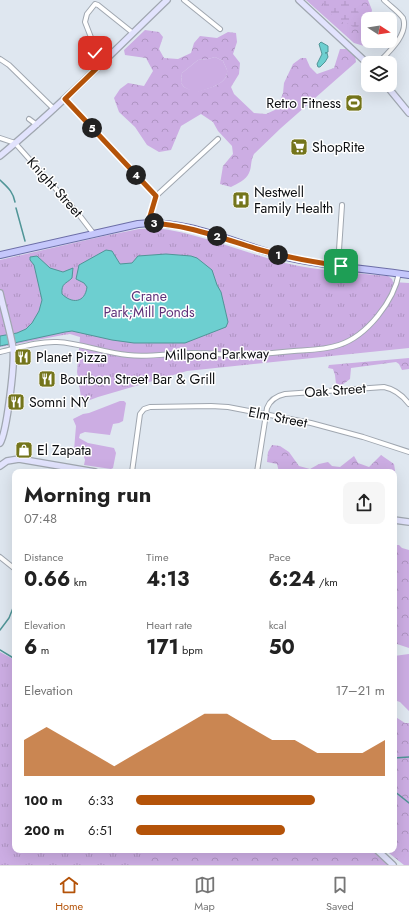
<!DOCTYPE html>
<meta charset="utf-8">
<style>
body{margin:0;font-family:Jost,sans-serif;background:#f6f6f6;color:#222;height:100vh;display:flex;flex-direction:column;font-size:15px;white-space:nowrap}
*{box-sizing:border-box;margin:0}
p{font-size:13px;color:#767676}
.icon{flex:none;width:22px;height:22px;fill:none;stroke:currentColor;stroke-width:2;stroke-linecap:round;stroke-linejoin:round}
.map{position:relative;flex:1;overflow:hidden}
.drawer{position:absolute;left:12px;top:469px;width:385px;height:384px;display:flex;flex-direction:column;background:#fff;border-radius:8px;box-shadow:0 4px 16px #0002}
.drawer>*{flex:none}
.needle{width:26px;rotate:102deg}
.tools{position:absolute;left:361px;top:12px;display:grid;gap:8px}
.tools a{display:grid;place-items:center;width:36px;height:36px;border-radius:8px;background:#fff;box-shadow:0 4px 16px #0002;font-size:20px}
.pin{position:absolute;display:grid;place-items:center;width:34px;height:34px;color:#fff;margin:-17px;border-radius:8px;box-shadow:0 2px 6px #0006}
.km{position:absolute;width:20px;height:20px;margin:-10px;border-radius:50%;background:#222;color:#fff;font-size:11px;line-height:20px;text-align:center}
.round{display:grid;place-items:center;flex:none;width:42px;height:42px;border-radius:8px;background:#f6f6f6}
.head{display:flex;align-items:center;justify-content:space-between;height:68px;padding:0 12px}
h1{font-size:22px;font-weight:700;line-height:30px}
.stats{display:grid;grid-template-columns:repeat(3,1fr);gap:6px;height:68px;padding:4px 12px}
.stats div{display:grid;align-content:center}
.stats b{font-size:20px;font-weight:700}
.stats small{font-size:11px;font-weight:400}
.stats p{font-size:11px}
.chart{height:112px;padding:8px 12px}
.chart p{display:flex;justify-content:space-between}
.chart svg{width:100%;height:72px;margin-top:4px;fill:#b45309;opacity:.7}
ul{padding:0 12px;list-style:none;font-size:13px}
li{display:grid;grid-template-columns:64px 48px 1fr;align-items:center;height:30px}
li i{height:10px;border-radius:5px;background:#b45309}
.menu{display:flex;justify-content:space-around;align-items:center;height:56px;border-top:1px solid #e0e0e0;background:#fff;font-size:11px;color:#767676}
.menu a{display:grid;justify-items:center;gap:2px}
.menu .active{color:#b45309}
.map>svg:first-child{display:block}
</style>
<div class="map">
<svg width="409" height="865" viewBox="0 0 409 865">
<defs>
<pattern id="forest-crowns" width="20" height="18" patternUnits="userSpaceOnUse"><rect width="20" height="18" fill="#ccade3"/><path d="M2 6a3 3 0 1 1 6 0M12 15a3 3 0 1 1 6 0" fill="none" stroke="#ae94c2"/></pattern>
<pattern id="wetland-marsh" width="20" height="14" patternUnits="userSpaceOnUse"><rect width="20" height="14" fill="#ccade3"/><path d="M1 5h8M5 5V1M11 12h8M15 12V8" fill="none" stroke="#ae94c2"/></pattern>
<pattern id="park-tufts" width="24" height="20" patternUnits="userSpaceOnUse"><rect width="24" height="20" fill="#ccade3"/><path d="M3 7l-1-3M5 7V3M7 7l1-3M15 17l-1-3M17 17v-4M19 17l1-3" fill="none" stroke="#ae94c2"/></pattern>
</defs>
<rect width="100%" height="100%" fill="#dfe7f0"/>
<!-- green -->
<path fill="#ccade3" d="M215,57L223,61C224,64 226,67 227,70C229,85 205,89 195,93L184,87L181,83L182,73L198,60L208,59Z
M120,401H124L126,403L123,421L119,423L113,424L110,435L85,432L80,434L79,438L88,443L114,448L116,453L113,468L111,469L84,465L85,460L82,451L74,450L76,426L73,419L83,414L89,413Z
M409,654V711L400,702L394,700V656Z"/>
<!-- forest -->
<path fill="url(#forest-crowns)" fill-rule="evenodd" d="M306,0H368L372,10L370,19H368V28L364,46L354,43Z
M145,30L159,32L163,37L159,49L164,58L178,59L191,53L194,43L200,36L217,38L228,32L236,33L237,42L233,54L240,63L239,74L231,87L234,94L254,113L266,114L277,109L283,93L284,83L293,64L301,58H306L310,67L317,74L334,68L340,49H346L355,55L356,62L281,128L254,154C250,162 252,167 249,173C246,180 237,184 231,187L220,184L223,166L233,154L232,146L218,131L213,122L201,114L181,126L171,150L159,152L147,145L135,127L119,112L114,98L120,89L128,83L144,86L153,71L146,58L125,55L124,50ZM215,57L223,61C224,64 226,67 227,70C229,85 205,89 195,92L184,87L181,83L182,73L198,60L208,59Z
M409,358V369L402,370L399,364L396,362L351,368L350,379L342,385L336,384L335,375L333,369L328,368L329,365Z
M272,445L280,446L289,452L299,466L310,469L319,464L328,462L332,466L340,467L354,456L358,463L369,467L381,455L394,464L396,477L394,479V472H279L277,464L267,462L268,452Z
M394,545H399L402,548L409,550V648L394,643Z
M394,716L405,723H409V865H404L385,850H394Z
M124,850H372L388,865H122Z"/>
<!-- wetland -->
<path fill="url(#wetland-marsh)" d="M323,0H354L361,19L357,30L349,24L338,21L324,7Z"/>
<!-- park -->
<path fill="url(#park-tufts)" d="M155,228C200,233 241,252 285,263C319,271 354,273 388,276L392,279L393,282L409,283V348L187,371L98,397L82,403L77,372L80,337L70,334L63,335L0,347V260L104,236L139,229Z
M0,652L15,660V850H159V851L138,865H0Z"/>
<!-- water -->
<path fill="#6dcfd0" stroke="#509597" d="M321,42L328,46V52L325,53H327L328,57L325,62L320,67H318L317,64L322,54L319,44Z
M106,250L112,251L120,264L132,263L138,256L166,254L191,256L197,258L212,270L217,285L221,292L228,322L226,327L185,343H134L112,340L72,331L65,332L0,346V336L17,333L26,329L32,323L39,311L42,300L34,265L30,260V257L37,256L50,268L63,272L73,268L72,278C66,284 61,283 62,294C72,304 85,303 87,287L84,283L76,279L79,265Z"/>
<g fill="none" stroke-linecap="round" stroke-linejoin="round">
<!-- stream -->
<path stroke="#509597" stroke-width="1.5" d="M0,180C7,187 13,191 15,202
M16,208L25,241
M0,630L9,618L15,603
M0,650L15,659
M394,758L409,757
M394,791L409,803"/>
<!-- street casing -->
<g stroke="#a0a7b0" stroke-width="6">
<path id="street" d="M184,0L220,29
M0,59L9,65L54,109
M378,63C389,52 409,34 403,18C398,11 390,6 384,0
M98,67L92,40L85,22L87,14L95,4L98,5L133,33
M65,99L156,196
M29,119L37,125
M0,138L15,143L80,216L93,233
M148,223L156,196L218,139
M338,265L342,205
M0,352C18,348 38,341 57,342C81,343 104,353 128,355C151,358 174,352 198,353C210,353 222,355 234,355C254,355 274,353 294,351C309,350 325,350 339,345C367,336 394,301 399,273
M132,472L140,414L144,409L150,407L211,406L228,407L311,423L363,437L409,452
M257,472L267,408C270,400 276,396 285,394L384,387C394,389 403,396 409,404
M0,557L15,569"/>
</g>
<!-- secondary casing -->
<g stroke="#a0a7b0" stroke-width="8">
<path id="secondary" d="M299,0L368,64
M386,85L409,113
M0,156C59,107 112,53 167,0
M0,293C4,311 10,330 13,348C15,362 7,432 0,443
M0,466L7,461L19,459L95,472
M394,520L409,522
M377,850L393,865"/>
</g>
<!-- primary casing -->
<g stroke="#6c6ea7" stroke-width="8">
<path id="primary" d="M0,255L138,224C188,219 235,244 282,256C324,266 367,269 409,275"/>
</g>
<!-- street -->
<use href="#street" stroke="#fff" stroke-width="4"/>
<!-- secondary -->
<use href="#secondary" stroke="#e2e3fd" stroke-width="5.5"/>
<!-- primary -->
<use href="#primary" stroke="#c5c7fb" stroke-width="6"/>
</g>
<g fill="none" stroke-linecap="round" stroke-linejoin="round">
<!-- route casing -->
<g stroke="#fff" stroke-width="8">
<path id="route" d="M95,53L98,67L65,99L156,196L148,223C186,224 221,238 257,249C285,257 313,262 341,266"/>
</g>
<!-- route -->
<use href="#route" stroke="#b45309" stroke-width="5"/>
</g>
<!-- icons -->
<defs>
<g id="stadium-square" transform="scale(0.9)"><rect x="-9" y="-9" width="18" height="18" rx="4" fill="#74751b" stroke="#fff"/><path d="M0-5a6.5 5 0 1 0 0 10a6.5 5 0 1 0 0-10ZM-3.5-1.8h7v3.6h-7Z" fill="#fff"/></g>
<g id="supermarket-square" transform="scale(0.9)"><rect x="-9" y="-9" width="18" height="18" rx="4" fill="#74751b" stroke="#fff"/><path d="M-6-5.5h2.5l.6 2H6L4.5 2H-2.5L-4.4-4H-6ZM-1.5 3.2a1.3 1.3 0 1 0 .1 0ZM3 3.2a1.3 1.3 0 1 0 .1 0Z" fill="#fff"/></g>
<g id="hospital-square" transform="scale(0.9)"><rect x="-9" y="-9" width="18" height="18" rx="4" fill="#74751b" stroke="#fff"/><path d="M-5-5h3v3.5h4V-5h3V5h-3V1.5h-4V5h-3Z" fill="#fff"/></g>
<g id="restaurant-square" transform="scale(0.9)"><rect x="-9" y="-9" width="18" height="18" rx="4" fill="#74751b" stroke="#fff"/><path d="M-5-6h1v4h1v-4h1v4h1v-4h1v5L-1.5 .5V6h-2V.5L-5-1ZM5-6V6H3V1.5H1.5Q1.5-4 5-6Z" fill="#fff"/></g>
<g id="shop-square" transform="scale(0.9)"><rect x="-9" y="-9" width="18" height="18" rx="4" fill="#74751b" stroke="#fff"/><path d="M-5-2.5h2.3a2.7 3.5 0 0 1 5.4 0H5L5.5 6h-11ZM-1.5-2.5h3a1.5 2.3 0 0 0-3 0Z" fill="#fff"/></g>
</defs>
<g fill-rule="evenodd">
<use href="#stadium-square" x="354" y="103"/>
<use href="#supermarket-square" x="299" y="147"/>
<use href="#hospital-square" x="241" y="200"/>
<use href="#restaurant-square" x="23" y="357"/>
<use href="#restaurant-square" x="47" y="379"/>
<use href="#restaurant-square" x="16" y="402"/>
<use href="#shop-square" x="24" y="450"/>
</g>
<g text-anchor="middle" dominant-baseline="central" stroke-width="3" stroke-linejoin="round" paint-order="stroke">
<!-- poi labels -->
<g font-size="14" fill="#0c0e11" stroke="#fff" text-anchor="start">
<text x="341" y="103" text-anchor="end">Retro Fitness</text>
<text x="312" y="147">ShopRite</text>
<text x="254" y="192">Nestwell<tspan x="254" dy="16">Family Health</tspan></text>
<text x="36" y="357">Planet Pizza</text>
<text x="60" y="379">Bourbon Street Bar &amp; Grill</text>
<text x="29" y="402">Somni NY</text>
<text x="37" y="450">El Zapata</text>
</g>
<!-- street labels -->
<g font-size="14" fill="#0c0e11" stroke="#fff">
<text transform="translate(55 187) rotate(48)">Knight Street</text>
<text transform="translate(217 354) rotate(-1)">Millpond Parkway</text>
<text transform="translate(335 390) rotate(-4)">Oak Street</text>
<text transform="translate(278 417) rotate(11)">Elm Street</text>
</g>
<!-- park labels -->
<g font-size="14" fill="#5e3279" stroke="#fff">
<text x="149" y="296">Crane<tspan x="149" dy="16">Park;Mill Ponds</tspan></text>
</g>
</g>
</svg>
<div class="tools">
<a><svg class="needle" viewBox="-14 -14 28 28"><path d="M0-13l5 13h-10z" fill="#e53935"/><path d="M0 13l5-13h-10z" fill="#767676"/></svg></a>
<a><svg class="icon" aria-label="layers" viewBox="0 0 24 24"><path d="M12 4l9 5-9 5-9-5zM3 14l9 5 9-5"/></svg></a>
</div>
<div class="pin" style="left:341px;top:266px;background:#1e9e55"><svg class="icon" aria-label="arrive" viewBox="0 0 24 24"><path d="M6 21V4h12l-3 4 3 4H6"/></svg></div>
<div class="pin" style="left:95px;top:53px;background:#d93025"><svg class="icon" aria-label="check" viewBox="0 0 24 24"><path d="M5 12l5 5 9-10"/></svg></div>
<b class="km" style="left:278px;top:255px">1</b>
<b class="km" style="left:217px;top:236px">2</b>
<b class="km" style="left:154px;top:223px">3</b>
<b class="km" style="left:136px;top:175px">4</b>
<b class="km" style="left:92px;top:128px">5</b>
<section class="drawer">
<div class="head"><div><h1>Morning run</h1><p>07:48</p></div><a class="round"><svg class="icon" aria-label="share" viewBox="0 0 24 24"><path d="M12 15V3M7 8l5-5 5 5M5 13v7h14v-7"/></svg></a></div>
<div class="stats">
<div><p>Distance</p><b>0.66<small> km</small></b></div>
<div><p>Time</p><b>4:13</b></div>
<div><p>Pace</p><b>6:24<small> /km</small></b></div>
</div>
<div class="stats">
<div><p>Elevation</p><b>6<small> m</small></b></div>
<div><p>Heart rate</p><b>171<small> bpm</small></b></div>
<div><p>kcal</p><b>50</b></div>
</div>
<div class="chart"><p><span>Elevation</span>17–21 m</p>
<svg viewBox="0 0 160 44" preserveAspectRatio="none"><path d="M0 44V22L10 14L20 22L30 30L40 38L50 30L60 22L70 14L80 6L90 6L100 14L110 22L120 22L130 30L140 30L150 30L160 22V44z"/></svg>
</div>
<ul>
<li><b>100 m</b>6:33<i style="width:72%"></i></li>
<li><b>200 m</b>6:51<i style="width:60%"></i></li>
</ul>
</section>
</div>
<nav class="menu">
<a class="active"><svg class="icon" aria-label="home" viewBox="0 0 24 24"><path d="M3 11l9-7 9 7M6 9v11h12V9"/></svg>Home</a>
<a><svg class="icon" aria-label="map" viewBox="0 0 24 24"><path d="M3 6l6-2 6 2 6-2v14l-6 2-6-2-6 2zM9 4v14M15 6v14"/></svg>Map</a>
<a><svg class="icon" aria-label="saved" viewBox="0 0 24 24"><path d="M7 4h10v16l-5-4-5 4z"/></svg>Saved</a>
</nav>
